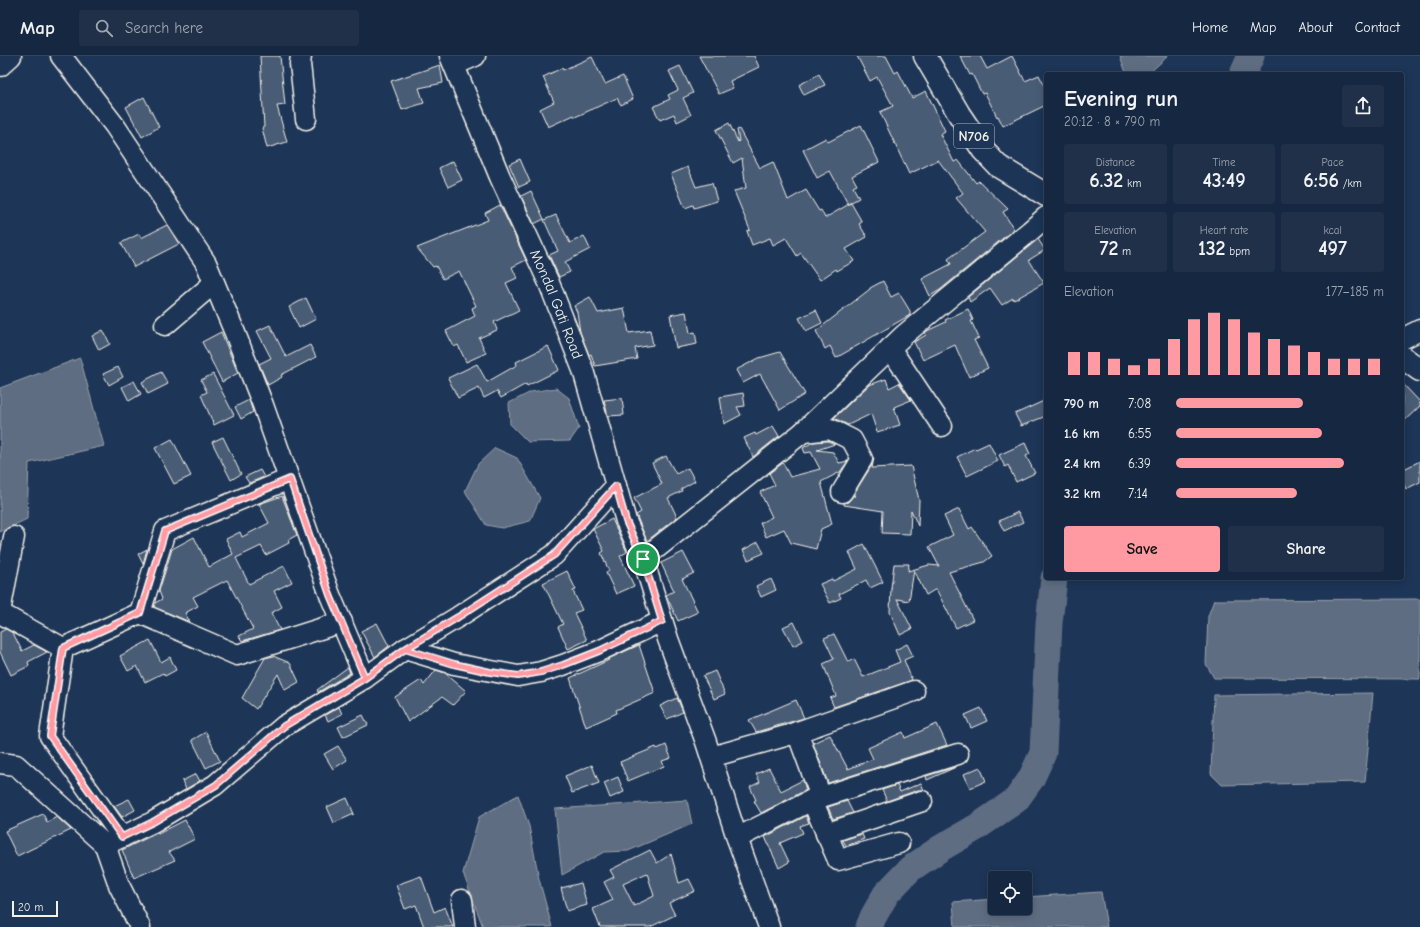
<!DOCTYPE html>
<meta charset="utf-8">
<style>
body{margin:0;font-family:"Comic Neue",sans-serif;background:#1f3048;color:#f1f3f6;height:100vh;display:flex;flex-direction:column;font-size:15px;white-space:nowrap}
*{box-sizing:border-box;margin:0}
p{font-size:13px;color:#9ea6b1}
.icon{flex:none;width:22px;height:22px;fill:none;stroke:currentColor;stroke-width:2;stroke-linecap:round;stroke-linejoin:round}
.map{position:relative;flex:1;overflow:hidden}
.drawer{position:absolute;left:1044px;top:16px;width:360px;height:508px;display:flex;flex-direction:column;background:#162841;border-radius:4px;box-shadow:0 2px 10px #0003,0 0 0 1px #35445a}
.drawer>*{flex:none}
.tools{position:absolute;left:988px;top:815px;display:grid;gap:8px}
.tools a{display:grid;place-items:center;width:44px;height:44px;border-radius:4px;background:#162841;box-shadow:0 2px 10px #0003,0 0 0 1px #35445a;font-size:20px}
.scale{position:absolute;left:12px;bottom:10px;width:46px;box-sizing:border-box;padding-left:4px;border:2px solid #f4f1e8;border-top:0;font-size:11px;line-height:14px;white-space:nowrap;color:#f4f1e8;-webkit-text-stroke:3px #1d3557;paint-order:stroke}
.pin{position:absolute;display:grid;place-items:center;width:34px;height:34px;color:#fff;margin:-17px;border:2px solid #fff;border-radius:50%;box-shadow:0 1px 4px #0007}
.round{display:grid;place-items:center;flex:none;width:42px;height:42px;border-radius:4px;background:#1f3048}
.head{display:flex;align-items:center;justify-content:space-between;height:68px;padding:0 20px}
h1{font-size:22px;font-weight:800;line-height:30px}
.metrics{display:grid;grid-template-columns:repeat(3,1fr);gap:6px;height:68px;padding:4px 20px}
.metrics div{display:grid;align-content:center;border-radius:4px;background:#1f3048;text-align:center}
.metrics b{font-size:20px;font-weight:800}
.metrics small{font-size:11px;font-weight:400}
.metrics p{font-size:11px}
.chart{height:112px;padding:8px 20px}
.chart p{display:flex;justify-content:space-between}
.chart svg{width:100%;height:72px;margin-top:4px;stroke:#ff9aa2;stroke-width:6}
.button{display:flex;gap:8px;margin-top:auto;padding:8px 20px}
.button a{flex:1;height:46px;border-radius:4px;background:#ff9aa2;color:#111;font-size:16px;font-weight:800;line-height:46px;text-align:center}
.button a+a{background:#1f3048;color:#f1f3f6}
ul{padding:0 20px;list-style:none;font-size:13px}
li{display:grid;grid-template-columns:64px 48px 1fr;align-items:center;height:30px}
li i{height:10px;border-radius:5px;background:#ff9aa2}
header{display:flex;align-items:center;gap:24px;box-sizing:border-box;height:56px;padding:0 20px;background:#162841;border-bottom:1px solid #35445a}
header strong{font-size:19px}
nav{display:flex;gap:22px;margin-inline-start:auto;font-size:14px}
.search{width:280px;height:36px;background:#1f3048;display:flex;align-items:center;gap:10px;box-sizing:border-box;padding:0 14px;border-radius:4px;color:#9ea6b1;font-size:15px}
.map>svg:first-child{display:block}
</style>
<header>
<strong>Map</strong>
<div class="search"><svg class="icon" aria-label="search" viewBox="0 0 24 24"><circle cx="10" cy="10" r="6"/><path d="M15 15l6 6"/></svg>Search here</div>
<nav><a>Home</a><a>Map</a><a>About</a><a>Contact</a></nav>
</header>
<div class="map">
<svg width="1420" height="871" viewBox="0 0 1420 871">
<rect width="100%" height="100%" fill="#1d3557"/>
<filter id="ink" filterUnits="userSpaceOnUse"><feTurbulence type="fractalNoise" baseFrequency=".025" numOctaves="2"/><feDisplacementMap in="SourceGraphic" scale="8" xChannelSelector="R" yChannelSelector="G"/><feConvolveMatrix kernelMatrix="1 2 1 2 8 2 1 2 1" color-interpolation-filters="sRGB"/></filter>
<g filter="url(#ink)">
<!-- water -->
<path fill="#5e6d82" stroke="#9aa2ab" d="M1120,0H1168L1148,18H1128L1125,14Z
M80,302L104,390L29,407L27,463L0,476V332Z
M556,332L569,342L579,372L570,385L528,386L510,368L509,347L531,336Z
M495,392L517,402L540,442L530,465L502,472L486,469L465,435L478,408Z
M1420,543V623L1214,622L1206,608L1208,560L1214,544Z
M1373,637L1365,726L1222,729L1211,718L1214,639Z
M518,739L529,770L539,823L552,871H483L463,817L479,761Z
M687,744L692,768L628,795L604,796L562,819L555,753Z
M1101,836L1107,871H955L953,846L995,843V852H1025V841Z"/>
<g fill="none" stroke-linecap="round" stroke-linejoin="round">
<!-- river -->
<path stroke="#5e6d82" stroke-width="27" d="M1243,18L1251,0
M869,871L873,861L886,838L910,813L941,792L977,771L1016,744L1031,723L1043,697L1049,567L1054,522"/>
</g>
<!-- building -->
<path fill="#485b74" stroke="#f4f1e8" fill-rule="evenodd" d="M260,0H280L285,49L277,50L287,86L267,92L262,72L264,71Z
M699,0H754L759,11L730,25L733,32L719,38Z
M857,0H886L895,17L898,15L912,42L926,35L945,75L940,78L954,106L958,104L976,127L979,125L1008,153L1003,156L1014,173L940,234L930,240L922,223L951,208L948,203L985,176L956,142L963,137L938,104L909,118L880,56L893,50L877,21L870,25Z
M960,0H980L987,13L1012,0L1025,25L1039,19L1046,33V49L1003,70L998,60L997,61L985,37L982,38L972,18L970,19Z
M592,1L605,28L623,20L633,43L621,49L617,42L575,61L574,59L548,71L540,53L554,46L543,21L562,12L563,14Z
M440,9L443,27L419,32L424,47L402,54L391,25Z
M680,10L693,37L683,42L691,59L677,66L674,58L660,64L653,51L670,43L668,39L678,34L669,15Z
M819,18L825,29L804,39L799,29Z
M144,41L159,71L142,81L126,51Z
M729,67L738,86L739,85L737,74L739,73L760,112L773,106L788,144L806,134L819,155L821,154L825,162L851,147L862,166L859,168L867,181L846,193L854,205L837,215L836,213L820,224L801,197L797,200L786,182L773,189L770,182L752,189L747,175L750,174L734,135L746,132L742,102L733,107L716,74Z
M861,69L879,106L852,120L857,129L853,131L859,142L848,148L830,115L817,122L803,94L826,82L828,86Z
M520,103L530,126L519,131L509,108Z
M453,105L462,124L448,131L439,112Z
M688,111L696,131L712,127L717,145L694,152L693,149L685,152L671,118Z
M531,135L544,163L534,168L521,140Z
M500,149L526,204L512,211L517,222L506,227L519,254L494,266L497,274L479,282L486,297L466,306L458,289L454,291L446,275L475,260L472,252L476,250L459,215L443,223L436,210L433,211L417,192L488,164L485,157Z
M556,159L570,187L584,180L590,193L565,206L570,216L559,221L549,199L558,195L544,164Z
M167,169L179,188L134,211L121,187L139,178L141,182Z
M1038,183L1045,194L1029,204L1044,227L1014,244L1013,242L1002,249L990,232L970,246L968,241Z
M883,225L891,241L899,237L910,255V259L836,302L830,290L825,293L816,275L870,233V232Z
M590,241L598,257L624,252L629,277L650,274L653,289L635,292L637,303L595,310L591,298L589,299L580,276L577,256L574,250Z
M306,242L316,263L299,272L289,251Z
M968,253L973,264L971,265L979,282L974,284L988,312L969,321L955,289L923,304L914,286L926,279L925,277L927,275L946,266L945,264Z
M816,254L822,267L806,275L799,262Z
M686,256L690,277L695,276L697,288L676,292L670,259Z
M270,269L286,301L310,289L316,301L281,319L282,321L268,329L259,308L271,302L257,275Z
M103,274L110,288L99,294L92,280Z
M221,276L238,317L222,326L202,286Z
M548,290L559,314L527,330L526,328L501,342L497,335L484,342L479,332L458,342L448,322L477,308L487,326L517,309L516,306Z
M780,296L805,338L780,354L760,318L743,327L736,314L759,302Z
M118,311L123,321L109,329L103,318Z
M161,316L168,328L148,338L142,326Z
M213,318L234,359L214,369L201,339L207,336L201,324Z
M886,323L889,332L899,327L911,344L894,351L900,369L877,376L871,358L848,369L834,362L869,329Z
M134,325L141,338L129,345L122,331Z
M1402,327L1420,346V350L1402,367Z
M743,337L745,350L737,351L741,359L724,368L720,341Z
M622,342L624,359L608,360L604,344Z
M249,344L253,356L241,363L235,351Z
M1046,344V360L1021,370L1015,358Z
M773,370L779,380L753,401L744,382L755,377L756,379Z
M223,381L241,418L231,424L212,386Z
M172,383L191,420L174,428L155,392Z
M828,385L835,388L817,394L833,396L839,407L848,405L840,416L821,426L832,468L821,473L816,493L791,487L784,473L766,481L760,467L772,461L760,436L775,429L769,417L783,407L790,421L820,413L811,396L805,397L803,392L813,386Z
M989,387L998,405L967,420L957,401L975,392L976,393Z
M1025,387L1030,398L1026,400L1035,417L1016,426L1008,409L1005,411L999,399Z
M666,400L676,418L688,412L695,425L681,433L682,435L668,442L677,461L647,485L637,461L636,459L641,456L634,442L662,428L652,407Z
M873,402H874L872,412L911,410L919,444L918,470L911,454L910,478L882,477L883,455L844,449V447L848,446L854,439L855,441V436L872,409Z
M1420,405V426L1406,433L1402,425V414Z
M260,414L264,421L249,427L245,421Z
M282,440L297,479L288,484L289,487L266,499L261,490L236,502L249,528L284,510L292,526L274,535L282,551L271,557L280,574L242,585L239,580L253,573L227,524L193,541L198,550L185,557L190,566L154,551L155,547L162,543L159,535L172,493L194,481L209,511L233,498L226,483L240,476L242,481L269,467L259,448Z
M959,453L969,473L972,471L992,500L984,506L949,516L973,564L956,572L936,533L926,539L914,514L909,545L897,543L912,573L900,579L890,556L891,531V532L894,508H909L908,515L929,509L939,510L929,491L953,479L944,460Z
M1018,456L1023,466L1004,475L999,465Z
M612,463L627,496L620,500L634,530L616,538L606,517L609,515L601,497L604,495L593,473Z
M758,486L764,497L748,504L743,494Z
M864,488L883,526L870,532L866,524L839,538L841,542L830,547L820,528L832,523L833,525L857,513L849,496Z
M147,493L143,508L138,498Z
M683,496L694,517L682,523L698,556L678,565L666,539L674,535L661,507Z
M567,515L576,534L573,535L582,554L574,557L587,584L568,593L558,571L563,568L543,527Z
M771,523L776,534L761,541L756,530Z
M794,566L803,585L793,590L783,571Z
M377,567L389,590L375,601L361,575Z
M6,573L13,577L22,595L34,589L47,596L28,606L29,610L11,619L0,596V576Z
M834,578L848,606L854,603L863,621L900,606L895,594L907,588L913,600L904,604L912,624L834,651L830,642L836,640L823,608L834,603L824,582Z
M150,584L161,606L170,601L176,614L165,620L163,617L145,626L137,610L128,615L120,600Z
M639,589L655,637L616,654L617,657L586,671L570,622L609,604L608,603Z
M273,600L290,607L299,626L285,634L278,618L256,653L242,642L265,602Z
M348,611L350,617L318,636L317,634Z
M436,614L445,617L466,635L453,649L442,641L408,666L395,641L421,624L424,629Z
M715,615L725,638L714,643L703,620Z
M677,642L683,656L667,663L660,650Z
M796,644L804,662L756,676L749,664Z
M339,651L342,658L328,665L325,659Z
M981,652L987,665L971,672L965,659Z
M363,659L368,669L343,681L338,671Z
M937,668L947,689L828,727L813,687L830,679L848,713L873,703L868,692L903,676L905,682Z
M206,676L220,705L206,712L192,684Z
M666,689L671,702L662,705L664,710L628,725L620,706L656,691L657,693Z
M338,690L347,704L333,713L324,698Z
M592,709L599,727L572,737L565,720Z
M956,711L927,724L926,720Z
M980,711L986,725L970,732L964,718Z
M769,712L781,735L803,724L806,734L761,757L754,745L756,744L750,731L760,726L756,718Z
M196,718L200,725L186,733L182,725Z
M618,721L624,736L610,742L604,727Z
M921,727L924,734H918L887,745L882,734L897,729L900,736Z
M347,742L354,758L334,767L327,751Z
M129,743L135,754L122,761L114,750Z
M847,745L853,757L833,763L828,751Z
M43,758L47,766L57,761L71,774L17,800L5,775Z
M806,760L809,767L800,770L803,777L780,787L789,806L779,812L765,781Z
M185,764L195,783L169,796L175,804L134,822L122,794L157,777L158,778Z
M862,778L864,783L846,790L843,784Z
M650,794L657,807L671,798L679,827L689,823L695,835L669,847L675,859L650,871H600L593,853L613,844L604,826L614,821L610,814ZM647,817L654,840L634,850L623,828Z
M421,820L434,856L445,851L453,871H424L416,849L405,853L396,829Z
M581,827L587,849L567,855L561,832Z"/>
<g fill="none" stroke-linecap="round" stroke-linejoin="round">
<!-- minor casing -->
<g stroke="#f4f1e8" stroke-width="23">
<g id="minor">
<path d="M61,0L115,70L206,207L235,277L263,349L330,539L365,622"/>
<path d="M301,0L300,8L306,63"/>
<path id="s1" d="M450,0L500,121L549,227L583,314L626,465L643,503L668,583L706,686L737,782L769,871"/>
<path d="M461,6L475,0"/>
<path d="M0,10L11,0"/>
<path d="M165,269L214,227"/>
<path d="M1402,283L1420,274"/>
<path d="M890,292L942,370"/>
<path d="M803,376L830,373L852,384L862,403L842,436"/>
<path d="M643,503L803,376L904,279L1030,175L1046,161"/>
<path d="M0,556L14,481"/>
<path d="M0,557L63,592"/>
<path d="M140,557L165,475L289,423"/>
<path d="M405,593L454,608L518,620L541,616L563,609L599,595L662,565"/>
<path d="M797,676L821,741"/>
<path d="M711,701L789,679L914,635"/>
<path d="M0,707L16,709L105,789L119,829L140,871"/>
<path d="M812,744L838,804L899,787"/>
<path d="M826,778L922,745"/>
<path d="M122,781L50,680L63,592L140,557L237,599L342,566"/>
<path d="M737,782L812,744L958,698"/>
<path d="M105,789L153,766L215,729L284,670L365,622L405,593L458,561L554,499L616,430"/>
<path d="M462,844L465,871"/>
</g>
</g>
<!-- highway casing -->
<g stroke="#f4f1e8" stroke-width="25">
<path id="highway" d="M925,0L959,58L983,94L998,110L1046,139
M1402,301L1420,314"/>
</g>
<!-- minor -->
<use href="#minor" stroke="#1d3557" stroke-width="20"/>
<!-- highway -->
<use href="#highway" stroke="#1d3557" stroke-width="22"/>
</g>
</g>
<g fill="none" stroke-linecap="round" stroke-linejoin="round" filter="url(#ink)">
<!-- route casing -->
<g stroke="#fff" stroke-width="8">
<path id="route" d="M643,503L662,565L599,595L563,609L541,616L518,620L490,616L454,608L405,593L365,622L330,539L290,423L165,475L140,557L63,592L50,680L122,781L153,766L216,729L284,670L365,622L405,593L458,561L554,499L616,430L626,465L643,503"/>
</g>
<!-- route -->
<use href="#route" stroke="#ff9aa2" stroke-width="5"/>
</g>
<g text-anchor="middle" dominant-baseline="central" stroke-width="4" stroke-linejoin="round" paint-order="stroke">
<!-- shield labels -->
<rect fill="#1d3557" stroke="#b4b9bc" stroke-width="1" x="954" y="68" width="40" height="24" rx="3"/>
<g font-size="14" font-weight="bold" fill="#f4f1e8">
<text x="974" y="80">N706</text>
</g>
<!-- street labels -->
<g font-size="15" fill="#f4f1e8" stroke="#1d3557">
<text stroke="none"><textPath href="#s1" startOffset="270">Mondal Gati Road</textPath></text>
</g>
</g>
</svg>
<div class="tools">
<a><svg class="icon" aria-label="locate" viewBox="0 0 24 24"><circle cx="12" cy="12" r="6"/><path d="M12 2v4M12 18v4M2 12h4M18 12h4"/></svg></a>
</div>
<div class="scale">20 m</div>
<div class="pin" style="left:643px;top:503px;background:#1e9e55"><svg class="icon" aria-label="arrive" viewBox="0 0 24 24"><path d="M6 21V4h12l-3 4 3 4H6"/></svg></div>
<section class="drawer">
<div class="head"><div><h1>Evening run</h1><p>20:12 · 8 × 790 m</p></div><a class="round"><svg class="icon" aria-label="share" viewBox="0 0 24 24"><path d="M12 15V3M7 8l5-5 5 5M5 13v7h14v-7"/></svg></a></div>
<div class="metrics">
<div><p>Distance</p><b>6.32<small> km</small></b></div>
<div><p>Time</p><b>43:49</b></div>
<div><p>Pace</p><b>6:56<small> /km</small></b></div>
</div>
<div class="metrics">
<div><p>Elevation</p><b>72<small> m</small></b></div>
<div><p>Heart rate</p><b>132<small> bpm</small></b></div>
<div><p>kcal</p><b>497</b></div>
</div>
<div class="chart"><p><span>Elevation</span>177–185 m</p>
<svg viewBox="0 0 160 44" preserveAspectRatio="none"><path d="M5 44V30M15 44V30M25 44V34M35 44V38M45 44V34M55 44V22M65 44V10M75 44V6M85 44V10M95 44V18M105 44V22M115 44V26M125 44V30M135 44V34M145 44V34M155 44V34"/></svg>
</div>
<ul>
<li><b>790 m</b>7:08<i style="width:61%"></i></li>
<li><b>1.6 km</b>6:55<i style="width:70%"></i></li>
<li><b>2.4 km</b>6:39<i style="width:81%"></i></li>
<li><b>3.2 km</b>7:14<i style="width:58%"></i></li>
</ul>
<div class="button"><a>Save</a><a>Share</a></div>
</section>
</div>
